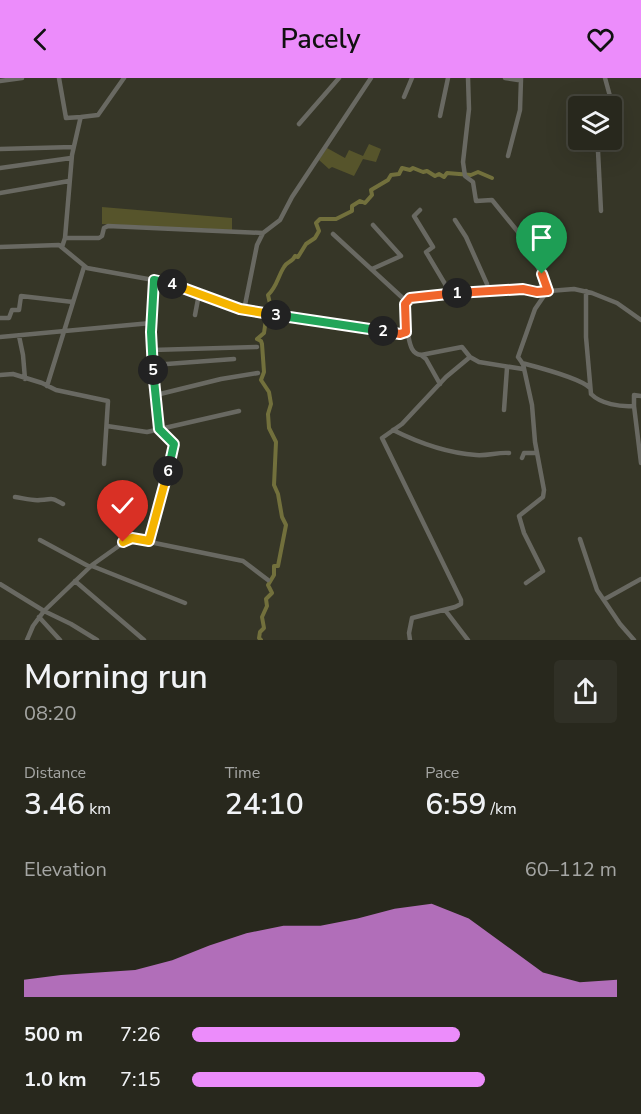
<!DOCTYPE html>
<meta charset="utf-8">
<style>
body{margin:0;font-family:"Nunito Sans",sans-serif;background:#303026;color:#f1f3f6;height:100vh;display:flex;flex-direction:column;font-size:22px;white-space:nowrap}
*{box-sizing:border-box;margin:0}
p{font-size:20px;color:#a5a6a4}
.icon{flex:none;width:33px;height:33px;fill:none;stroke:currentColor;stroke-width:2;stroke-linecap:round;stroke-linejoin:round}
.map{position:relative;height:562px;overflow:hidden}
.drawer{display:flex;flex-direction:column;background:#28281d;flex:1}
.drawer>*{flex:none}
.buttons{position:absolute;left:568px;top:18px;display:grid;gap:12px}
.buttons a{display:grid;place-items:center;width:54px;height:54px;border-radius:6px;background:#28281d;box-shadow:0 6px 24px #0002,0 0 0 2px #44443b;font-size:30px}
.pin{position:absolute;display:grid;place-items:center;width:51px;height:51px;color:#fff;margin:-62px -26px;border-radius:50% 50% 50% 0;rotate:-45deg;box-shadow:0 0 6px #0007}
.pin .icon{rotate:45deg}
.km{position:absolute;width:30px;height:30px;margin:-15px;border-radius:50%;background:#222;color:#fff;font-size:16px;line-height:30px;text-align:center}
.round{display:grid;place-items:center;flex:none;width:63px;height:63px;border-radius:6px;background:#303026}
.headline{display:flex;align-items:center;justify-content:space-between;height:102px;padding:0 24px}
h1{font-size:33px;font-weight:600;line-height:45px}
.stats{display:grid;grid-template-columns:repeat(3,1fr);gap:9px;height:102px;padding:6px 24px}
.stats div{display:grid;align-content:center}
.stats b{font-size:30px;font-weight:600}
.stats small{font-size:16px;font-weight:400}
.stats p{font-size:16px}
.chart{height:168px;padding:12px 24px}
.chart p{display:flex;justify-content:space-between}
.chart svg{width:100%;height:108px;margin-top:6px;fill:#ec8cfb;opacity:.7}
ul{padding:0 24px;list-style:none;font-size:20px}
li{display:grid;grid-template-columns:96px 72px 1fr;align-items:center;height:45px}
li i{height:15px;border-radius:8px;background:#ec8cfb}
header{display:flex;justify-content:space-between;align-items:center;height:78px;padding:0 24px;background:#ec8cfb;color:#111;font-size:27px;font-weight:600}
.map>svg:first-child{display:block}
</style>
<header><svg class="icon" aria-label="back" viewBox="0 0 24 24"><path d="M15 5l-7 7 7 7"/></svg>Pacely<svg class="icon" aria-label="heart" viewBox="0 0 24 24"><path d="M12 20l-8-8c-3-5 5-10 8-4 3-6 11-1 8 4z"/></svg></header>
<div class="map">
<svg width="641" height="562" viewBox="0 0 641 562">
<rect width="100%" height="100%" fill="#363627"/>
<!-- green -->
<path fill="#56542b" d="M369,66L381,71L376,84L363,81L354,98L332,89L329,91L319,82L327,70L345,80L349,72L363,78Z
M102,129L232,140V152L102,146Z"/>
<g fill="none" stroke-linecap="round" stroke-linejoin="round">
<!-- river -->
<path stroke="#72703c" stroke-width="4" d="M261,562L259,560L260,554L264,550L262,539L267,528L266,521L272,515L268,507L274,497V488H278L286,447L282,439L278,416L274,407L276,364L269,350L268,336L271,326L269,314L261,302L264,294L262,266L261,263L257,261L264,255L267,234L271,230L268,217C277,209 278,198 284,189C287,183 292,185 295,178L298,179L306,166L315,160L319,153L316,145L320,141H336L352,133V128L360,123L365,125L372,117L371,112L388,102L391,97L399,96L402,90L410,92L413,90L423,94L427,93L435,98L439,96L444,99L447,95L471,97L478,94L492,100"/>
<!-- minor -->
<path stroke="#696962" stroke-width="4.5" d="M59,0L66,40L81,39
M468,0L469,31L463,84L465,98L473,104L476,123L492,122L527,165L548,212L535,231L518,279L523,286L532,327L535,364L544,412L543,419L519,438L524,455L543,493L526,505
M505,0L518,2L521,0
M605,0L619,51L612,54
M0,3L22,0
M404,19L412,0
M440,38L448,0
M299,46L339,0
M599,62L598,73L601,133
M0,71L73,69
M508,78L520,32L521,1
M0,90L71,80
M0,115L69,103
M420,132L414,138L433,169L426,174L451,216
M455,142L466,159L487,206L489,213
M333,156L406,223
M65,160H99L102,158L104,150L108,148L263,155L280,142L292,119L371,0
M0,169L59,167L87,190L170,205L244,232L399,256H404L407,253L405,226L408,221L419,218L519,211L537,214L574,211L592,215L617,225L641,242
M62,169L65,160L72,77L80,42L81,39L98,37L124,0
M372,191L401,178L373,147
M586,213V259L591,316C601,326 620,329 634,328V317L641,318
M244,232L257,167L263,155
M195,237L199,216
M0,240H9L12,232H19L21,218L73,224
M407,253C410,262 409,275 421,277L462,269L470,279L446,299L402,346L382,360L461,522V526L455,529L412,540L409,555L410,562
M19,258L23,277L25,301
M0,259L151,245
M152,272L257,269
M421,277L426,281L440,306
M470,279L479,284L523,291
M522,285C537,289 581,300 590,310
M153,287L234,281
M0,297L13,296L42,305L56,312L108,323L104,386
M47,308L84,189
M156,317L221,301L258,295
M634,328L641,385
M504,332L507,290
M107,348L147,354L239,333
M393,352C419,365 447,375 476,377C488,378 498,374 509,375
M522,380L524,375H537
M15,419C23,420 32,423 40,422C53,422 49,418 63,426
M580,461L597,512L620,546L634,562
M40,462L90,489
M149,463L174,368L159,351L157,322L153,309L151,254L154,202
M92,488L185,525
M75,503L144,562
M0,506L44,533L33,548L27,562
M605,521L641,501
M445,532L468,562
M44,533L92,487L130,460L243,483L268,502
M44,533L71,546L97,562
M39,539L60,562"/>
</g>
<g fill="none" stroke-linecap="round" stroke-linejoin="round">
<!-- split-1 casing -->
<g stroke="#fff" stroke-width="12">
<path id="split-1" d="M457,215L523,211L537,214L548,213L542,196"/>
</g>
<!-- split-2 casing -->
<g stroke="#fff" stroke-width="12">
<path id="split-2" d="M383,253L400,256L406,254L405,226L410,220L457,215"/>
</g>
<!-- split-3 casing -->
<g stroke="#fff" stroke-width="12">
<path id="split-3" d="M276,237L383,253"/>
</g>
<!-- split-4 casing -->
<g stroke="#fff" stroke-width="12">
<path id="split-4" d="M172,206L240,231L276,237"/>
</g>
<!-- split-5 casing -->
<g stroke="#fff" stroke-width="12">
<path id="split-5" d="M153,292L151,254L154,202L172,206"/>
</g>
<!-- split-6 casing -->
<g stroke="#fff" stroke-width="12">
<path id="split-6" d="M153,292L159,351L174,366L168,393"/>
</g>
<!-- split-7 casing -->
<g stroke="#fff" stroke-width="12">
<path id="split-7" d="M123,464L132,460L149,463L168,393"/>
</g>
<!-- split-1 -->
<use href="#split-1" stroke="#f0652b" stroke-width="8"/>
<!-- split-2 -->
<use href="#split-2" stroke="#f0652b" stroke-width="8"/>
<!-- split-3 -->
<use href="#split-3" stroke="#22a559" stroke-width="8"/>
<!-- split-4 -->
<use href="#split-4" stroke="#f5b400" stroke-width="8"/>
<!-- split-5 -->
<use href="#split-5" stroke="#22a559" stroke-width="8"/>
<!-- split-6 -->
<use href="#split-6" stroke="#22a559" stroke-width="8"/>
<!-- split-7 -->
<use href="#split-7" stroke="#f5b400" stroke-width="8"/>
</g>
</svg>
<div class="buttons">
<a><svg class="icon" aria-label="layers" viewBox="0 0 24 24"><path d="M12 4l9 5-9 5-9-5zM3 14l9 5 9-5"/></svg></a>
</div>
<div class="pin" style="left:542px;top:196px;background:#1e9e55"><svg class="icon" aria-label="arrive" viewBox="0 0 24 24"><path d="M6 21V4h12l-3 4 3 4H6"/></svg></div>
<div class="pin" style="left:123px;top:464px;background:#d93025"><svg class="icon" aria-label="check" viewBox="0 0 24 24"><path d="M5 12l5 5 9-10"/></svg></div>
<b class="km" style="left:457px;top:215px">1</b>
<b class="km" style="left:383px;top:253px">2</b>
<b class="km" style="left:276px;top:237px">3</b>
<b class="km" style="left:172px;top:206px">4</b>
<b class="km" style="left:153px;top:292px">5</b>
<b class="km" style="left:168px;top:393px">6</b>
</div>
<section class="drawer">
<div class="headline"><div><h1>Morning run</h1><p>08:20</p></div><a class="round"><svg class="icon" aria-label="share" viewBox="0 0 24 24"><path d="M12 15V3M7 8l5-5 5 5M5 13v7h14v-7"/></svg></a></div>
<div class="stats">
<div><p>Distance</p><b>3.46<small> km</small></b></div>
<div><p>Time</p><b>24:10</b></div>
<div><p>Pace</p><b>6:59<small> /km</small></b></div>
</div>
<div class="chart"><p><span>Elevation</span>60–112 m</p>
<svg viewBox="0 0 160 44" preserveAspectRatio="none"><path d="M0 44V37L10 35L20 34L30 33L40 29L50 23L60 18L70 15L80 15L90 12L100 8L110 6L120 12L130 23L140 34L150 38L160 37V44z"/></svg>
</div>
<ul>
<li><b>500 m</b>7:26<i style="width:63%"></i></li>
<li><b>1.0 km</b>7:15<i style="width:69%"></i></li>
</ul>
</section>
